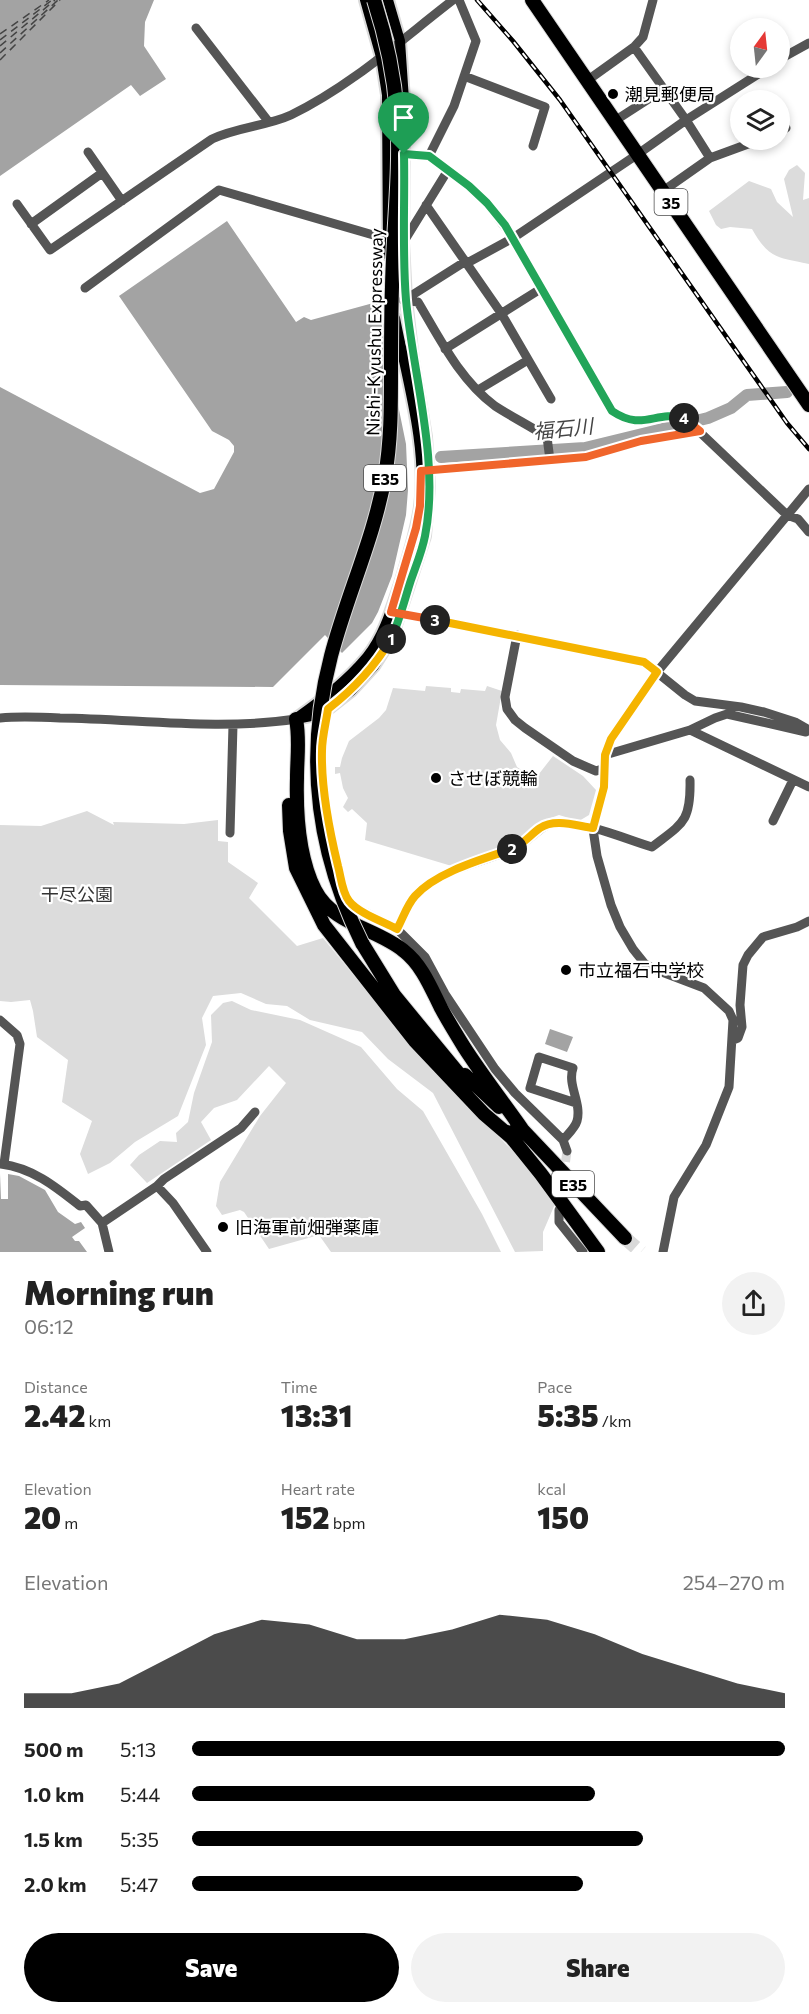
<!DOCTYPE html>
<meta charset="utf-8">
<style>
body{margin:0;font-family:Commissioner,"Noto Sans JP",sans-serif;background:#f2f2f2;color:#222;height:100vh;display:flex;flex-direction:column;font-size:22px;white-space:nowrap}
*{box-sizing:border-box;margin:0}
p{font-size:20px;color:#767676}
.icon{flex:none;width:33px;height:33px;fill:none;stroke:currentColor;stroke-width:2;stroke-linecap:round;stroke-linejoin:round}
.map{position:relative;height:1252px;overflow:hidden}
.panel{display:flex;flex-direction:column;background:#fff;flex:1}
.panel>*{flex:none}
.needle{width:39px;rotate:15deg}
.controls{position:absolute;left:730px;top:18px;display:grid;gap:12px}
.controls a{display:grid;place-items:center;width:60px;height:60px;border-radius:50%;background:#fff;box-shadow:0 3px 9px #0003;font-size:30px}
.pin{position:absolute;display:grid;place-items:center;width:51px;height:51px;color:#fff;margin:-62px -26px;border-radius:50% 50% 50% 0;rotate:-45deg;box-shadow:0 0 6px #0007}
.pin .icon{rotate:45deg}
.km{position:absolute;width:30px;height:30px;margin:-15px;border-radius:50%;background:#222;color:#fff;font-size:16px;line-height:30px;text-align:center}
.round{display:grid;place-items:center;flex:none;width:63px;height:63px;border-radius:32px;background:#f2f2f2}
.headline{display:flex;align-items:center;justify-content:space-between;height:102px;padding:0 24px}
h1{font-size:33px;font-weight:800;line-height:45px}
.metrics{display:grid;grid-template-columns:repeat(3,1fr);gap:9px;height:102px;padding:6px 24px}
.metrics div{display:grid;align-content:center}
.metrics b{font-size:30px;font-weight:800}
.metrics small{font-size:16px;font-weight:400}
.metrics p{font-size:16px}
.chart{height:168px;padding:12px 24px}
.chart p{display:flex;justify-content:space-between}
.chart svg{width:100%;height:108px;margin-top:6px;fill:#000;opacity:.7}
.cta{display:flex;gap:12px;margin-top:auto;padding:12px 24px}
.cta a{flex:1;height:69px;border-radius:36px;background:#000;color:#fff;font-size:24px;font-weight:800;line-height:69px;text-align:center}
.cta a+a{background:#f2f2f2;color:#222}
ul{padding:0 24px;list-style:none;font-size:20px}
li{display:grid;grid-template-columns:96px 72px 1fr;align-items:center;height:45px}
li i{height:15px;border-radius:8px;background:#000}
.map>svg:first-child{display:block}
</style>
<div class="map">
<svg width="809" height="1252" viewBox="0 0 809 1252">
<rect width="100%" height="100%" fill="#fff"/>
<!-- green -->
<path fill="#dcdcdc" d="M797,165L805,173L803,200L809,198V264C777,257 769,259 752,229L730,227L721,229L716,225L709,211L749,181L771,189L777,202L793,217L784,179L789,170Z
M426,686L451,688V692L460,693L461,689L485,691L487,686L502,691L496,725L500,740L511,753L517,767L535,779L553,756L583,776L596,790L589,815L579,821L559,815L545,820L523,839L512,846L455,867L365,840L367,823L352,809L348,812L343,807L348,798L343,788L340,773L335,774V767H340L342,758L349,741L379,718L386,710L393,688L425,691Z
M87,811L114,825L113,822L184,824L218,820V841L228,842V862L258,883L249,898L297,946L323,938L410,1044L524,1163L555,1204L543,1232V1251L515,1252L433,1093L388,1059L362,1032L310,1020L287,1006L266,1004L241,993L213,996L202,1018L206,1045L178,1116L135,1142L110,1163L88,1174L80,1154L92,1121L62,1102L68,1060L37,1037L33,1011L30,1000L11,1002L0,1001V825L41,826Z
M232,1001L251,1010L300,1020L361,1047L397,1089L423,1111L482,1214L501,1252H331L319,1235L269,1249L244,1212L240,1210L222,1215L216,1206L220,1182L260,1116L286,1083L269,1066L237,1100L214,1108L201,1122L211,1140L147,1183L130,1165L139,1155L160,1141L177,1142L176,1133L188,1122L194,1093L212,1042L211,1015L223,1003Z"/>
<!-- water -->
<path fill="#a3a3a3" d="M0,0H154L145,22L144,46L166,79L140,96L131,85L0,176Z
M227,221L296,322L304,317L311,320L377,302L406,444L408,490L406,515L392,576L378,612L372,623L342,653L325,635L273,687L0,685V387L200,493L214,489L234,452V446L229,440L212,431L119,296Z
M550,1029L573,1037L567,1052L545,1044Z
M0,1174L1,1199H8V1174L19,1176L45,1190L58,1212L75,1224L81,1222L85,1228L72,1237L75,1241H79L87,1252H0Z"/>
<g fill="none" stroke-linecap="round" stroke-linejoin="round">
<!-- river -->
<path stroke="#a3a3a3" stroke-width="12" d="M441,457L585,448L708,418L731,408L747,395L787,392"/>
<!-- ferry -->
<path stroke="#444" stroke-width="1.5" stroke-dasharray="8 6" stroke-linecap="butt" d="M0,34L49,0
M0,40L52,0
M0,46L55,0
M0,53L58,0
M0,60L60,0"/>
<!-- minor-tunnel -->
<path stroke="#d9d9d9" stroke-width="9" stroke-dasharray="9 4.5" stroke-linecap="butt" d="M560,1202L567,1151"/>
<!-- highway-tunnel -->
<path stroke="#d9d9d9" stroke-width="14" stroke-dasharray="14 7" stroke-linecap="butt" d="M625,1238L641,1252"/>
<!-- major casing -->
<g stroke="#dbdbdb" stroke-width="14">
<path id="major" d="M365,0L381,57L387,95L388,255
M298,717C323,699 347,681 367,657C383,637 391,611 399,587C407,561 416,534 420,507C428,447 406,377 395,318
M296,719L316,715L328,709L351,691L374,666L392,637L425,536L429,487L426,437L413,360L406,299L403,243L404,100L400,41L388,0"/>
</g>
<!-- highway casing -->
<g stroke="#dbdbdb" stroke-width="16">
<path id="highway" d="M532,0L809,405
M296,719C300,739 297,758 297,778C296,814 299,858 315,890C333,925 376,928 404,951C422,965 431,988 441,1008C448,1021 456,1034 464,1047C482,1075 503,1102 522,1129
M289,805L290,831L296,868L324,925L415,1041L484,1114L512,1138
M362,943L394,995L468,1085
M465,1075L499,1107
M517,1124L625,1238
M507,1132L541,1174L598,1252"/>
</g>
<!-- minor -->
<path stroke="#555" stroke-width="9" d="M196,28L268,121
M634,47L686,120L710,158
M780,59L809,43
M464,76L545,107L533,146
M588,80L634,47L643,37L653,0
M616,120L664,89
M780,131L786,128
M88,152L122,201
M398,154L429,156L469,186L487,203L513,238L612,411C643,432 656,410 686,419L787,515L798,519L809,532
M429,156L454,106L476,41L459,0
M663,191L710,158L759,140
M17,204L50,250L212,139C238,127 267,126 291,115C351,86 401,40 453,0
M426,205L501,313L551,399
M31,224L102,173
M403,243L448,170
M85,288L219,190L387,239
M406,299L466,261L469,262L513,238L638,154L686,120L768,68
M403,300L418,302C440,339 460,380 495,406C512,417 530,426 547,437L550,460
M445,349L542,288
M478,390L528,360
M423,471L586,457L641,441L700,431
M393,612L644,662L685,695L695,701L741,707L764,712L795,722L809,730
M517,635L505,697L507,709L515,720L525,728L573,761L596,771L605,768
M0,718C20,716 40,717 60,718C138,719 218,731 296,719
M690,730L809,787
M605,755L690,730L715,718L727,714L806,732
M773,821L793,780
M230,833L233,725
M346,894L349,901L359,909L397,929L425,957L445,994L495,1069L515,1093L563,1140L567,1151
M397,929C402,919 407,906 414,897C437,869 486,862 517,847C533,839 540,823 559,823C590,823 623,838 652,847C683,823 691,822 690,780
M0,1020L17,1035L20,1044L4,1164
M733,1040L738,1038L742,1027L740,1005L743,965L748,955L763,937L797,927L809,921
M563,1140C568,1134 575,1128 577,1121C582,1103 567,1085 573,1068L539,1057L530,1088L576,1103
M1,1164C33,1168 56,1187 80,1206L86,1205L102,1223L109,1252
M157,1186L164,1179L241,1128L255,1112
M559,1210V1222L583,1252
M102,1223L157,1186L173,1203L207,1252
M663,1252L674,1197L706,1145L729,1087L733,1020L729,1011L704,988L654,969L645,964L633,949L620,927L611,905L597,856L593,829L604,787L605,755L611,739L657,672L809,489"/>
<!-- major -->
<use href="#major" stroke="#000" stroke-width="10"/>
<!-- highway -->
<use href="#highway" stroke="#000" stroke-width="14"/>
<!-- rail casing -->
<g stroke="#000" stroke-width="4.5">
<path id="rail" d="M477,0L513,41L560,100L787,423L809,449"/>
</g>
<!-- rail -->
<use href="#rail" stroke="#fff" stroke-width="2" stroke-dasharray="7" stroke-linecap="butt"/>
<!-- highway-bridge casing -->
<g stroke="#dbdbdb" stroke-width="16" stroke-linecap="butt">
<path id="highway-bridge" d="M362,943C316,851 305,755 331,656C347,595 374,538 385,476C391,442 391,408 391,374C391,345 391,316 392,287C393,230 401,171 397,113C394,74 386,37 374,0"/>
</g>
<!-- highway-bridge -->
<use href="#highway-bridge" stroke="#000" stroke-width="14"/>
</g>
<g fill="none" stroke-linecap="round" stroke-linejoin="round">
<!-- split-1 casing -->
<g stroke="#fff" stroke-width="12">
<path id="split-1" d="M391,639C399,622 404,602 410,583C415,568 422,552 425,536C440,461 413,375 406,300C402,252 405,203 404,154"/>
</g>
<!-- split-2 casing -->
<g stroke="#fff" stroke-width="12">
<path id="split-2" d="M391,639C374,668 354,689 328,709C326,723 322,737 322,751C321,789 329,829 338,866C341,877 342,892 349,901C358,913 384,922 397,929C403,918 407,905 415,896C436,872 483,859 512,849"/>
</g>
<!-- split-3 casing -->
<g stroke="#fff" stroke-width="12">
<path id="split-3" d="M435,620L644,662L657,672L611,739L605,755L604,787L593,828C577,826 555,818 540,828C530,835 524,844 512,849"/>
</g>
<!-- split-4 casing -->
<g stroke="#fff" stroke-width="12">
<path id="split-4" d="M435,620L391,612L416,528L420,506L421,471L586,457L641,441L700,431L684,418"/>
</g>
<!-- split-5 casing -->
<g stroke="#fff" stroke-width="12">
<path id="split-5" d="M404,154L429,156L469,186L487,203L505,225L612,411C643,432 655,410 684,418"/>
</g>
<!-- split-1 -->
<use href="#split-1" stroke="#22a559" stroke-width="8"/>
<!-- split-2 -->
<use href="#split-2" stroke="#f5b400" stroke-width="8"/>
<!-- split-3 -->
<use href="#split-3" stroke="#f5b400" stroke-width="8"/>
<!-- split-4 -->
<use href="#split-4" stroke="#f0652b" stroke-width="8"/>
<!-- split-5 -->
<use href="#split-5" stroke="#22a559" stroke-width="8"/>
</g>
<!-- markers -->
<g fill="#000" stroke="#fff" stroke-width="2">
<circle cx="613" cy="94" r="6"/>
<circle cx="436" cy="778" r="6"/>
<circle cx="566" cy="970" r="6"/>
<circle cx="223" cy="1227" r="6"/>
</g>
<g text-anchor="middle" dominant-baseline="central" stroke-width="4.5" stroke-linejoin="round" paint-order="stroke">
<!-- shield labels -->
<g fill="#fff" stroke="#4c4c4c" stroke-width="1.5">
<rect x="654.5" y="189" width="33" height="26" rx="4.5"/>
<rect x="364" y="465" width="42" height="26" rx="4.5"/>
<rect x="552" y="1171" width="42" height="26" rx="4.5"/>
</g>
<g font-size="16" font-weight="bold" fill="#000">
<text x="671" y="202">35</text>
<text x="385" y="478">E35</text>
<text x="573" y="1184">E35</text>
</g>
<!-- poi labels -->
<g font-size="18" fill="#000" stroke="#fff" text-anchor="start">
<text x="625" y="94">潮見郵便局</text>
<text x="448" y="778">させぼ競輪</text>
<text x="578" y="970">市立福石中学校</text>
<text x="235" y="1227">旧海軍前畑弾薬庫</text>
</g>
<!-- street labels -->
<g font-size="18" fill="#000" stroke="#fff">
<text transform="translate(374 332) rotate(-89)">Nishi-Kyushu Expressway</text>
</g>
<!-- park labels -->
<g font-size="18" fill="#333" stroke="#fff">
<text x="77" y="894">干尽公園</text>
</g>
<!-- water labels -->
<g font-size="20" font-style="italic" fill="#444" stroke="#fff">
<text transform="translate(563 428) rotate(-6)">福石川</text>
</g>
</g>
</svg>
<div class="controls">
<a><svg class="needle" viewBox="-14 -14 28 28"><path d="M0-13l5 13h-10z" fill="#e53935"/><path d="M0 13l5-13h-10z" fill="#767676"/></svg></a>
<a><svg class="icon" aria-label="layers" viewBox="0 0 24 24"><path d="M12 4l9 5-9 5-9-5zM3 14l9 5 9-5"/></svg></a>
</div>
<div class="pin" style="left:404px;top:154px;background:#1e9e55"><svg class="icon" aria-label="arrive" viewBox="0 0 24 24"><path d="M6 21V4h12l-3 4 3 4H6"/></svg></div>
<b class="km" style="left:391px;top:639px">1</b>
<b class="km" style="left:512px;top:849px">2</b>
<b class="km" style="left:435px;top:620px">3</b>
<b class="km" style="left:684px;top:418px">4</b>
</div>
<section class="panel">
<div class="headline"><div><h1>Morning run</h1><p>06:12</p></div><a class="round"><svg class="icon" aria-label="share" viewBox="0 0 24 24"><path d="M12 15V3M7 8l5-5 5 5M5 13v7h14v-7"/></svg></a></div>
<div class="metrics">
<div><p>Distance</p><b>2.42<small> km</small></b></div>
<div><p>Time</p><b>13:31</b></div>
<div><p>Pace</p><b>5:35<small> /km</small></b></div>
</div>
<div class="metrics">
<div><p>Elevation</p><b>20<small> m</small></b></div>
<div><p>Heart rate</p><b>152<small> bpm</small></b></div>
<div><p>kcal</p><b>150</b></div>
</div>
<div class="chart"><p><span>Elevation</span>254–270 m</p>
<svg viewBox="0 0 160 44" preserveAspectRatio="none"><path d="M0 44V38L10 38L20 34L30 24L40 14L50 8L60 10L70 16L80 16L90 12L100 6L110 8L120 14L130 22L140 28L150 34L160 38V44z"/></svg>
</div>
<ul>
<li><b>500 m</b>5:13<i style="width:100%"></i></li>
<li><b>1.0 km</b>5:44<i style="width:68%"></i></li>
<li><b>1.5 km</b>5:35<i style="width:76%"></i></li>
<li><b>2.0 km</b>5:47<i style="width:66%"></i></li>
</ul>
<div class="cta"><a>Save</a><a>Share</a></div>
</section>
